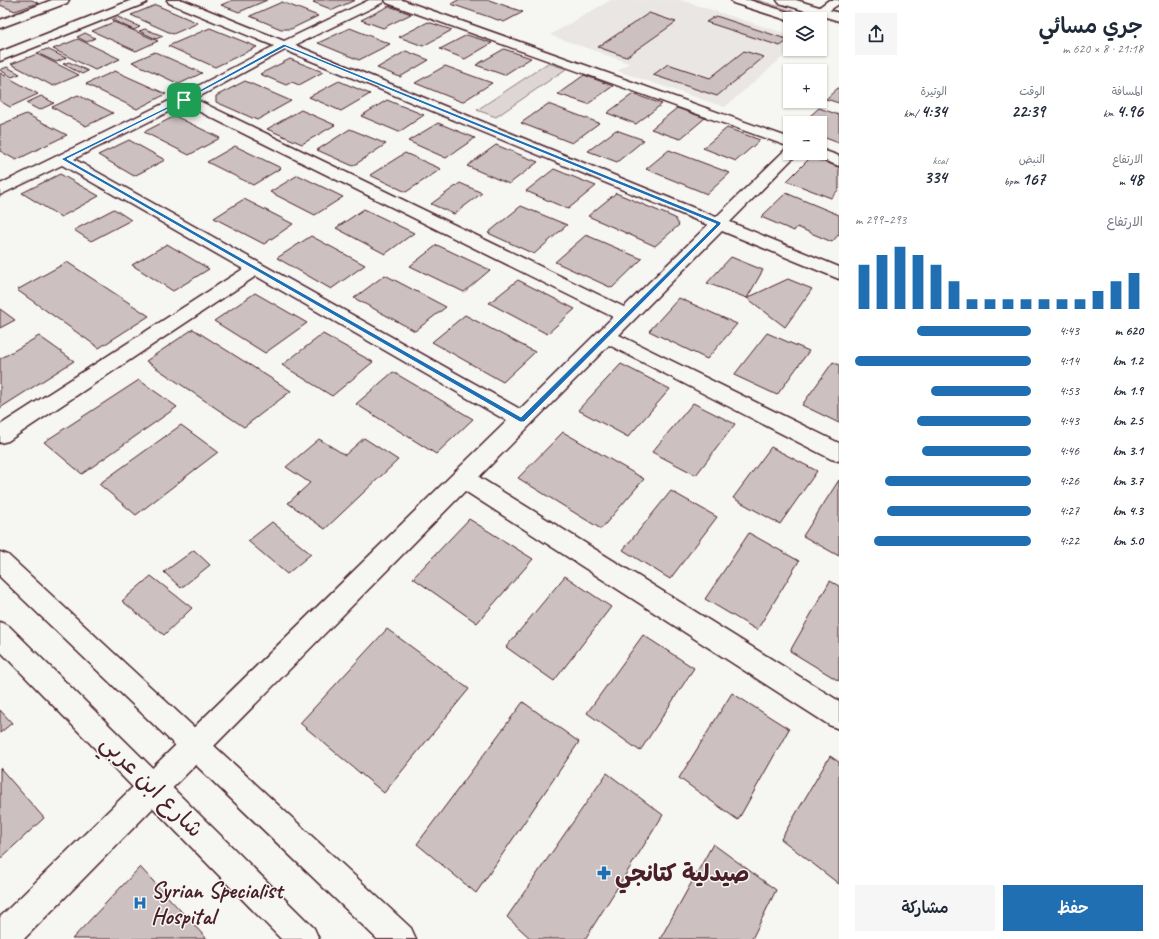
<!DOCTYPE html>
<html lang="ar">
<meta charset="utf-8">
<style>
body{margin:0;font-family:Caveat,"Playpen Sans Arabic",sans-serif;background:#f6f6f7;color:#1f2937;direction:rtl;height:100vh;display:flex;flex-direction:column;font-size:15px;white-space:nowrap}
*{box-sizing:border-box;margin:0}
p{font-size:13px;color:#747a83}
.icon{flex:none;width:22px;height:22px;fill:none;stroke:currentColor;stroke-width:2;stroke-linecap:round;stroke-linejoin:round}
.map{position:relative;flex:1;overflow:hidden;direction:ltr}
.panel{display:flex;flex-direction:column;background:#fff;width:320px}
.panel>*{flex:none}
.buttons{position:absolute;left:783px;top:12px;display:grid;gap:8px}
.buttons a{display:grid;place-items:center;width:44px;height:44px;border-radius:0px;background:#fff;box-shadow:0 1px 3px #0004;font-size:20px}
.pin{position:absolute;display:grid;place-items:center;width:34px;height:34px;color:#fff;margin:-17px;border-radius:8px;box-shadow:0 2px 6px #0006}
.round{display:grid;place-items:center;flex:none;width:42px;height:42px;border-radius:0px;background:#f6f6f7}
.overview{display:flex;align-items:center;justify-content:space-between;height:68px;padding:0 16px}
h1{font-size:22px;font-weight:600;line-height:30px}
.metrics{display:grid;grid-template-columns:repeat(3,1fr);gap:6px;height:68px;padding:4px 16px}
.metrics div{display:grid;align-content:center}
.metrics b{font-size:17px;font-weight:600}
.metrics small{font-size:11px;font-weight:400}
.metrics p{font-size:11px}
.chart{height:112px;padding:8px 16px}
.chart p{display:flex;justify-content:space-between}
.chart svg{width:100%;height:72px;margin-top:4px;stroke:#1f6fb2;stroke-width:6}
.primary-button{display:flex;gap:8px;margin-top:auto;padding:8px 16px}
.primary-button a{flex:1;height:46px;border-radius:0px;background:#1f6fb2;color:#fff;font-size:16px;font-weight:600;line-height:46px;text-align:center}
.primary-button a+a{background:#f6f6f7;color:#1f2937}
ul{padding:0 16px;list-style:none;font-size:13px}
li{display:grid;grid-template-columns:64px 48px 1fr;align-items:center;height:30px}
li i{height:10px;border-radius:5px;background:#1f6fb2}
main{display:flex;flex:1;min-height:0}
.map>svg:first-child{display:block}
</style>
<main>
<section class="panel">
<div class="overview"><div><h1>جري مسائي</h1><p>21:18 · 8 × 620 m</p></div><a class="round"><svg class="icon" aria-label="share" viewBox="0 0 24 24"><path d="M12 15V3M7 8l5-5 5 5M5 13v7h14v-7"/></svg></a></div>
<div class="metrics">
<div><p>المسافة</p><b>4.96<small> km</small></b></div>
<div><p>الوقت</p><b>22:39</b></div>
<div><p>الوتيرة</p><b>4:34<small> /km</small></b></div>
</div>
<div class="metrics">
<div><p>الارتفاع</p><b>48<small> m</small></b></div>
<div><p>النبض</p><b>167<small> bpm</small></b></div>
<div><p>kcal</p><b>334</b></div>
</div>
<div class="chart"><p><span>الارتفاع</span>293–299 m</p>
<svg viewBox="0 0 160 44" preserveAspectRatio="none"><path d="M5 44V17M15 44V11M25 44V6M35 44V11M45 44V17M55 44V27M65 44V38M75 44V38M85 44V38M95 44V38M105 44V38M115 44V38M125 44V38M135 44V33M145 44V27M155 44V22"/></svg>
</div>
<ul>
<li><b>620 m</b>4:43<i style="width:65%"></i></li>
<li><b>1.2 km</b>4:14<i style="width:100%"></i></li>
<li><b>1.9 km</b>4:53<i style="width:57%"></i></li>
<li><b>2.5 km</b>4:43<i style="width:65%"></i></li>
<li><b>3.1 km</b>4:46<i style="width:62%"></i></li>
<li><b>3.7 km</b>4:26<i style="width:83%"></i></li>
<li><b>4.3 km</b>4:27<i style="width:82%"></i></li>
<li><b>5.0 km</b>4:22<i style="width:89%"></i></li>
</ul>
<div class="primary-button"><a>حفظ</a><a>مشاركة</a></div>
</section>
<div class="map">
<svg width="839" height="939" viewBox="0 0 839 939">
<rect width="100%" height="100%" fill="#f6f6f2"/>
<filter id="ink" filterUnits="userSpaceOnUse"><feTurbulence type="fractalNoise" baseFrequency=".025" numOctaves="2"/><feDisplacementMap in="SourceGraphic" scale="8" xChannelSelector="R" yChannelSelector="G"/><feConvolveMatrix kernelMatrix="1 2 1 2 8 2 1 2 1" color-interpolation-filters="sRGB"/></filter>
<g filter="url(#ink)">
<!-- built -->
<path fill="#e9e6e3" d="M611,0H680L790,35V49H792L725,107L618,71L629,63L550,35Z"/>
<!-- green -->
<path fill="#ddd6d5" stroke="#947a80" d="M737,0H757L819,19H799Z
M548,63L566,69L496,117L477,110Z"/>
<!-- building -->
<path fill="#ccc1c0" stroke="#4a1f2b" d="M0,0H32L38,3L15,11L0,5Z
M233,0H267L239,12L221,5Z
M317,0H355L333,10L313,2Z
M458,0H489L523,12L504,22L451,4Z
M282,2L318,16L291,29H281L250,16Z
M156,5L198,23L173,34L131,15Z
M389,6L411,14L383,28L361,20Z
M649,13L676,22L626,57L598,47Z
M716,16L789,40L780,46L706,22Z
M118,17L140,27L134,30L112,20Z
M114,22L158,41L136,51L92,31Z
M428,22L452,30L423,46L399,37Z
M210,28L257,47L215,67L168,46Z
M350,28L390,44L359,60L318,43Z
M145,29L163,36L156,39L139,31Z
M85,33L95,38L87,42L77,37Z
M467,35L492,43L465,59L440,49Z
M78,39L120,59L95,70L53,49Z
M47,49L66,58L56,62L37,53Z
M504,49L531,58L504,75L476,65Z
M406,51L429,60L400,77L377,68Z
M744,51L764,57L717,96L653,75L668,64L710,78Z
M155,52L202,73L179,84L132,62Z
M37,54L79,75L53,86L11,64Z
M290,59L323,72L299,85L292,82L286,85L260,74Z
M69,62L88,71L82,74L63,64Z
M445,66L492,83L462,102L415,83Z
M7,67L20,74L12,77L0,70Z
M115,71L166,94L137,109L86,84Z
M0,73L38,94L10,107L0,101Z
M584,75L613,86L588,104L558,94Z
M245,81L291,101L257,120L216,102V96Z
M339,81L370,94L341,111L309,97Z
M839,87V103L826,99Z
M633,94L662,104L636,124L607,113Z
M78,95L113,113L86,126L52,107Z
M41,96L54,103L39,110L26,103Z
M387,100L424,115L399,132L361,116Z
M548,104L599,123L572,143L521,123Z
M677,108L705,118L680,139L651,129Z
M819,108L839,115V143L820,136V123H802Z
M301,110L335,125L302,144L267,129Z
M26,114L67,135L16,160L0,151V125Z
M175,116L220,138L189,155L144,132Z
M438,123L475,138L446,158L408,141Z
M727,128L760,140L736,161L703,148Z
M350,129L386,144L353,166L317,150Z
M616,130L644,140L617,162L588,151Z
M129,140L165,160L134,176L98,155Z
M496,145L538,162L509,184L467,166Z
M235,146L281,168L253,185L207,162Z
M669,150L730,173L707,194L646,169Z
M405,153L441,169L406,192L370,175Z
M811,157L839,167V189L831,198L787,181Z
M554,169L596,186L568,209L526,191Z
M60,174L99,196L61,217L22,193Z
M298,175L343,197L315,215L270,192Z
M460,183L482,193L454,214L431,204Z
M616,193L675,218L679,225L655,246L588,216Z
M786,193L839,215V234L832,242L797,227L794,231L761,217Z
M244,199L293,224L264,244L214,218Z
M521,206L567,225L534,254L488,233Z
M114,209L131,220L91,241L74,230Z
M364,209L414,233L385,254L336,228Z
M586,235L642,259L612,288L555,262Z
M311,236L365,265L331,289L277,258Z
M167,244L209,269L173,291L132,265Z
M437,245L490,270L464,292L410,266Z
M731,257L763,270L747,298L707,283Z
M67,262L149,316L99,348L17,290Z
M385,275L446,307L415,331L354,298Z
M788,279L812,289L785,327L747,298Z
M518,280L575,309L547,334L489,303Z
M255,293L307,323L265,353L214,321Z
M679,298L737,324L707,359L649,331Z
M0,309L15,320L0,328Z
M465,315L535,352L503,382L432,342Z
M193,329L291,391L244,427L146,361Z
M767,333L809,351L777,395L734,375Z
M323,334L373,362L332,396L282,365Z
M39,336L74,361L0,408V359Z
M833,362L839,365V423L802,405Z
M621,364L670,389L628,437L578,410Z
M393,372L473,419L436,454L356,404Z
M139,380L177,407L82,474L44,442Z
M693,403L735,424L696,475L652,452Z
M181,425L218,452L136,515L99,484Z
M563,432L644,479L601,529L518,478Z
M364,438L398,460L325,529L288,503L310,483L286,467L319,439L345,455Z
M771,447L817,471L780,524L733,498Z
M839,480V556L803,536Z
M671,491L717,517L670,579L623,550Z
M469,519L533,559L477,623L413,578Z
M272,522L311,554L287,574L248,541Z
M749,533L799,561L757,630L705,599Z
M194,550L210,565L181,588L164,572Z
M151,576L192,608L164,635L122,601Z
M565,576L611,607L554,681L506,647Z
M830,581L839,586V681L790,651Z
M387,629L469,689L384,793L300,723Z
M643,635L694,668L640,751L587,713Z
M732,693L789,729L738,820L679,778Z
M523,702L579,742L476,893L417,844Z
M0,710L12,723L0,733Z
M830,756L839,762V884L781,839Z
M0,768L44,818L0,859Z
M607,773L663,815L585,939H531L507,917Z
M713,844L776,890L752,939H660Z
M140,867L207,939H72Z"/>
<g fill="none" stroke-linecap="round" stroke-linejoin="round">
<!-- minor casing -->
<g stroke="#4a1f2b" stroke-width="3">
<path id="minor" d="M52,0H69L67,3L0,28V20Z
M132,0H148L146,3L0,61V52Z
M167,0H183L284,41L369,0H384L382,3L295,45L716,217L785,150L790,148V153H798L730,222L839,267V279L722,231L619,335L839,443V461L831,459L609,345L479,477L839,701V729L829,725L465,491L24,939H0V917L507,421L256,276L8,441L0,443V425L243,269L62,165L0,195V184L179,96L274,46L169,3ZM285,50L708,225L624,307L195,99ZM184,104L613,317L520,409L74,159Z
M385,0H402L790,138V147L387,3Z
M820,149L839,156V166L812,156L809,153H820Z"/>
</g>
<!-- tertiary casing -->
<g stroke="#4a1f2b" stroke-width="3">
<path id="tertiary" d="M829,0H839V4L824,14H816L814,11Z
M0,552L8,555L411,928L416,939H377L0,577Z
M0,622L9,626L314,928L319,939H281L0,651Z"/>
</g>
<!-- secondary casing -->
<g stroke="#4a1f2b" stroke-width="3">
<path id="secondary" d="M731,0H749L801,16L803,19H790V21L733,3Z
M777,0H796L839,13V21L779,3Z"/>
</g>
<!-- minor -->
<use href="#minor" fill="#f6f6f2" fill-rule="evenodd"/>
<!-- tertiary -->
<use href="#tertiary" fill="#f6f6f2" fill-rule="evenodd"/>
<!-- secondary -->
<use href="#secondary" fill="#f6f6f2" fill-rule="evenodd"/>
</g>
</g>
<!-- route -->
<path fill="#1f6fb2" stroke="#fff" fill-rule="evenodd" d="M284,44L721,222V224L524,422H520L61,159L183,99ZM285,47L716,224L521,417L67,159L186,100Z"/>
<!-- icons -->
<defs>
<g id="pharmacy-bare" transform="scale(1.08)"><path d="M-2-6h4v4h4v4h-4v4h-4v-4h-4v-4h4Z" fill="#1f6fb2" stroke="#f6f6f2" stroke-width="2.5" paint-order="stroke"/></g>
<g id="hospital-bare" transform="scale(1.08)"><path d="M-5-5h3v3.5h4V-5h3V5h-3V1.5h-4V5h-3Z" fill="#1f6fb2" stroke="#f6f6f2" stroke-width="2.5" paint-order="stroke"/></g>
</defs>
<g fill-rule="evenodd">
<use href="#pharmacy-bare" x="604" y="873"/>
<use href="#hospital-bare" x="140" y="903"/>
</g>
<g text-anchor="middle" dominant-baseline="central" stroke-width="3" stroke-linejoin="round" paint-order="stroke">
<!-- near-street labels -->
<g font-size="23" fill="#4a1f2b" stroke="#f6f6f2">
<text transform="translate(152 786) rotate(45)">شارع ابن عربي</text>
</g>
<!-- near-poi labels -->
<g font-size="23" font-weight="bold" fill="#4a1f2b" stroke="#f6f6f2" text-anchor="start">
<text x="615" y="873">صيدلية كتانجي</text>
<text x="151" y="890">Syrian Specialist<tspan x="151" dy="26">Hospital</tspan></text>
</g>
</g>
</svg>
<div class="buttons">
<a><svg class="icon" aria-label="layers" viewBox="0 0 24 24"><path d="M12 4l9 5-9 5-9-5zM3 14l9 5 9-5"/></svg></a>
<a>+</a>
<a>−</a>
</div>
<div class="pin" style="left:184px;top:100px;background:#1e9e55"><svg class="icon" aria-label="arrive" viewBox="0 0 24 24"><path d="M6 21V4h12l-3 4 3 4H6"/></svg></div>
</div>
</main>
